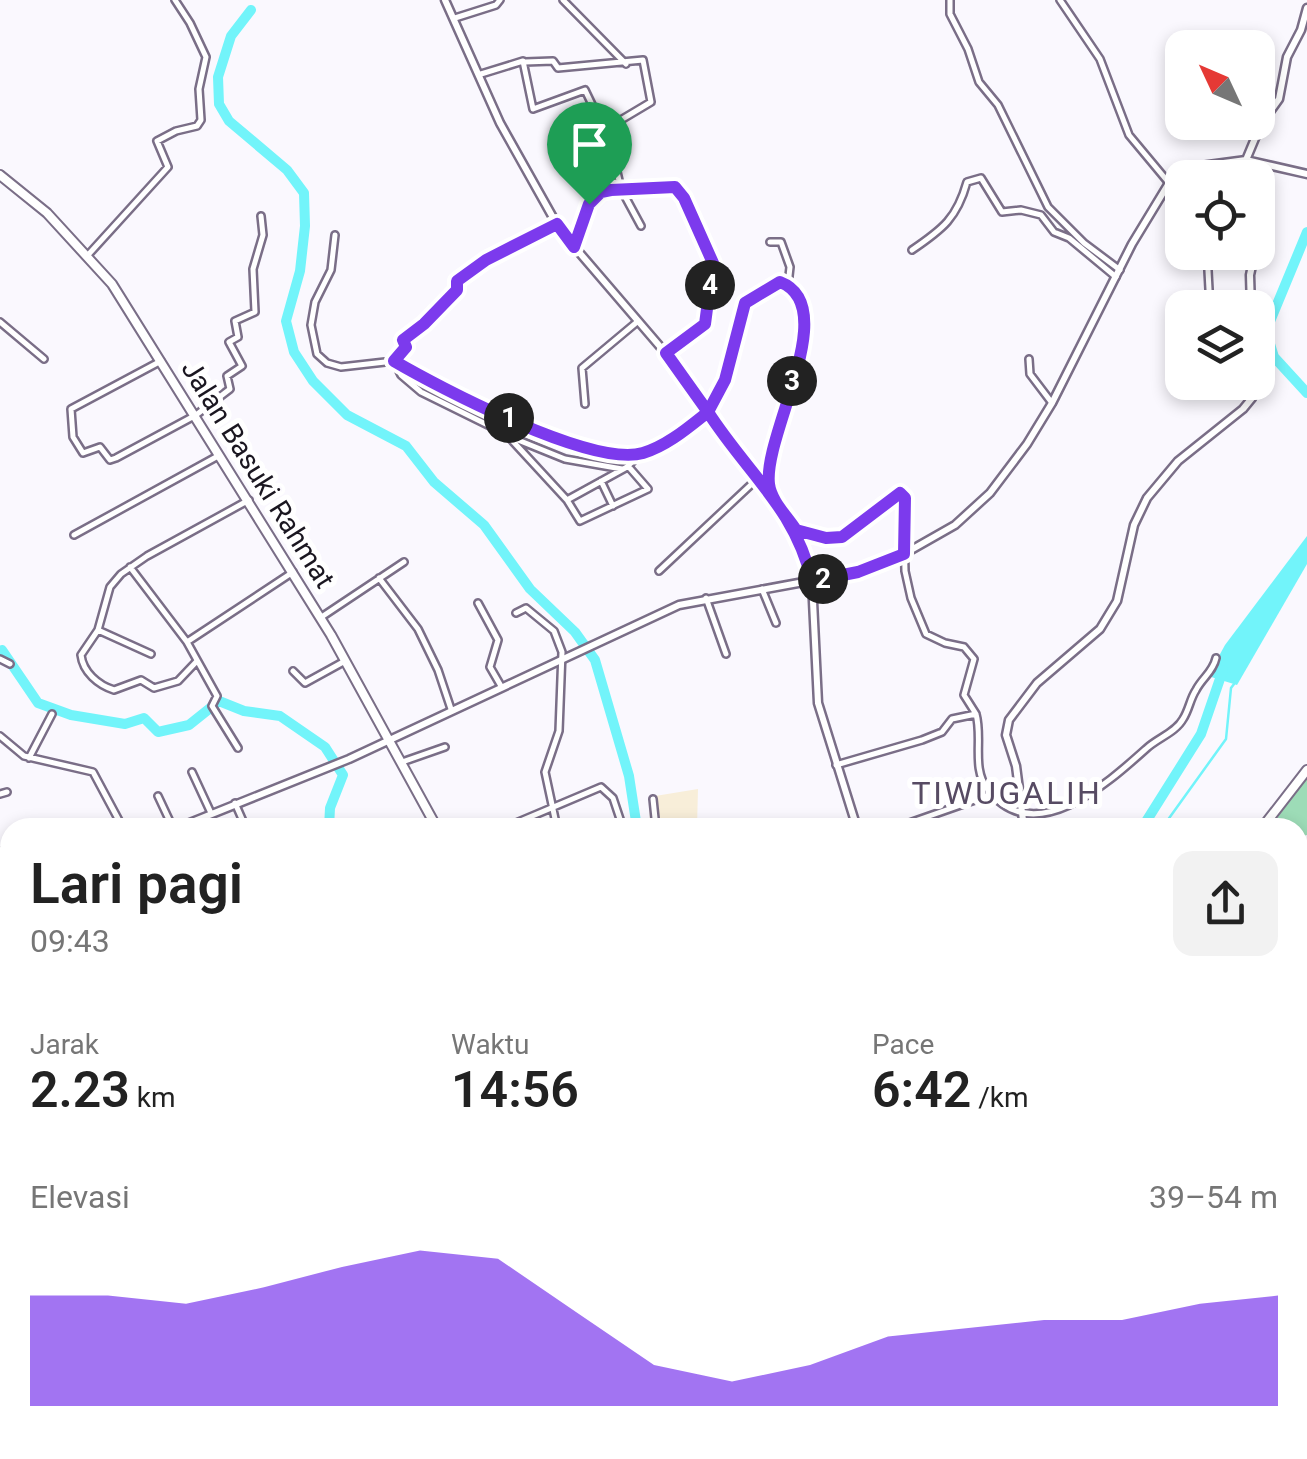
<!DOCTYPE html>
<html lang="id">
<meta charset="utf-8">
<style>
body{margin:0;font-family:Roboto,sans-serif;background:#f2f2f2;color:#222;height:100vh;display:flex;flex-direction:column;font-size:38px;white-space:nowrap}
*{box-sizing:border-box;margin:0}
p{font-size:32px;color:#767676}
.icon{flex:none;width:55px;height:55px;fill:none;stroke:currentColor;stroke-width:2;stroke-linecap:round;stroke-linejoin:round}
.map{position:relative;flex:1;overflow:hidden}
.panel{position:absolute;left:0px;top:818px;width:1308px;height:642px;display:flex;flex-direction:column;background:#fff;border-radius:30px 30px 0 0;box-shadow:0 5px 15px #0003}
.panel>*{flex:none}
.needle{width:65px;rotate:314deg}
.controls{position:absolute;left:1165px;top:30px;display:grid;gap:20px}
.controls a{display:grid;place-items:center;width:110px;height:110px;border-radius:20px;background:#fff;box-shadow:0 5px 15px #0003;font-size:50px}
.pin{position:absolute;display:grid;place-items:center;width:85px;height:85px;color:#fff;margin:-102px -42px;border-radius:50% 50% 50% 0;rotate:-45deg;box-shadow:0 0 10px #0007}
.pin .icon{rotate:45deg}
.km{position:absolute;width:50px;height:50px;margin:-25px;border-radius:50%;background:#222;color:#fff;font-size:28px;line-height:50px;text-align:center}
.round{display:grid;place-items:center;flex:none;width:105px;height:105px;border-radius:20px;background:#f2f2f2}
.overview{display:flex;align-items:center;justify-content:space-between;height:170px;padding:0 30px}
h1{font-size:55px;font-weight:600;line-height:75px}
.figures{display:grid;grid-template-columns:repeat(3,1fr);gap:15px;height:170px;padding:10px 30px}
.figures div{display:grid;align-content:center}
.figures b{font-size:50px;font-weight:600}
.figures small{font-size:28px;font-weight:400}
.figures p{font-size:28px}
.chart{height:280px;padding:20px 30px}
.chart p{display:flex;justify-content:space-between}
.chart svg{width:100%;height:180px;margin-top:10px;fill:#7c3aed;opacity:.7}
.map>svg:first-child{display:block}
</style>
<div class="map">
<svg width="1307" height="1459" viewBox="0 0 1307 1459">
<rect width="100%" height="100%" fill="#faf8fe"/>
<!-- education -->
<path fill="#f8eed9" d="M698,789L697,827H650L649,797Z"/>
<!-- green -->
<path fill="#9ddcb7" d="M1307,776V835L1298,837V828H1270Z
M10,1067V1234H0V1071Z"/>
<!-- water -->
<path fill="#72f4fa" d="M1307,536V564L1237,685L1208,676L1225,645Z"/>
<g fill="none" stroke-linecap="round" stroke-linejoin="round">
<!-- stream -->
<path stroke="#72f4fa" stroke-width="2.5" d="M1162,828L1226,739L1231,688L1234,684
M1298,1380L1300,1394"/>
<!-- river -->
<path stroke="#72f4fa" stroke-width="10" d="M251,10L231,36L218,77L219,104L229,121L287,170L304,193L305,226L300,271L286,321L294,352L313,381L347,415L406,446L434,482L484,525L530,589L575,632L595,660L629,776L637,828
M1307,232L1266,331L1274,357L1307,393
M2,650L38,703L71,715L125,724L144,718L158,732L189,725L219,701L244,711L280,716L325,747L343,775L330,808L329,828
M1142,828L1201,734L1223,670
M1278,1450L1280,1459
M306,1459L310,1450"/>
<!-- minor casing -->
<g stroke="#7a6e87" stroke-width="10">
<path id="minor" d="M563,0L626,64
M950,0V14L968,49L979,82L998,105L1048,207L1084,243L1120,270
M1060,0L1100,59L1129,135L1169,183
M455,18L496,5L500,0
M525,62L553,61L558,68L643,60L651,102L604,130
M481,74L523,61L533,109L585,90L610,142L621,189L641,226
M557,224L486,260L457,281V290L425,324L403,340L406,347L394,361L401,375L421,392L518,440L565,459L622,469
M335,235L331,270L315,302L311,325L317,354L327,363L341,367L394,361L549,437L583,447L641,454L670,439L709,412L722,390L745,303L773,285L785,283C793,290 801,298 804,308C819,349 761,435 770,491
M770,242H781L790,267L788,285
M574,247L589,204L601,192L675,187L683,197L713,263L705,324L667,353
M912,250C943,229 957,218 967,182L981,178L1002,212L1021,210L1041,215L1054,232L1069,238L1116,277
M1207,252L1210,308
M88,255L168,167L157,141L176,131L197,126L201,120L199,89L206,57L190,23L175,0
M0,322L44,359
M1029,359L1030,374L1052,403
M161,361L71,409L73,437L83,453L100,447L110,460L116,458L196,415L230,389L227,376L242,366L229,342L238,337L235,321L255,312L253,269L263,235L261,216
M585,404L582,368L637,322
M508,436L567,500
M628,466L648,489L580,521L567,500L627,467L638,456
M601,481L613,506
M796,530L825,538L842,537L894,495L903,494L905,571L911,598L926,634L945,643L964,647L974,659L964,695L976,714L952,719L942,732L922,740L836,765
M74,535L218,456
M130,567L187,642L217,696L212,706L238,748
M659,571L757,479
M379,578L418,629L438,670L451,709
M762,589L776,623
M706,598L726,654
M478,603L498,640L490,667L501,686
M516,613L526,608L554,631L562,652L559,731L545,772L557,828
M320,618L404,562
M98,630L151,654
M187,642L293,572
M0,659L10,664
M197,661L178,681L154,688L141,680L114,690C98,685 83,672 81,655L98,630L110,587L121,574L147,556L249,500
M293,671L305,683L345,661
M976,714C983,739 971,768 988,790C1035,850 1109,782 1147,748C1158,738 1176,732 1183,719C1189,710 1190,699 1196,690C1202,678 1213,672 1216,658
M0,736L24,756L93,772L123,828
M29,758L52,714
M402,762L445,747
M192,772L211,813
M0,794L7,792
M158,796L173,828
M653,799L656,828
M235,803L246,828
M504,828L601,787L613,798L623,828
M824,828L856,822
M895,828L992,794
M0,851L3,860L0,862
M0,876L10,896
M0,955L4,959L10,956
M1298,1237L1307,1233
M0,1253L10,1252
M1298,1350L1307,1345
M1298,1393L1307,1436
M0,1450L10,1445
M32,1450L36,1459
M117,1450L121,1459
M428,1450L434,1459
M932,1450L939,1459
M1174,1450L1181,1459
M53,1459L69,1450
M138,1459L163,1450
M265,1459V1450
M463,1459L483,1450"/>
</g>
<!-- tertiary casing -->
<g stroke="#7a6e87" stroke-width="11">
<path id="tertiary" d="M445,0L500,123L560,230L681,371L725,439L771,495L801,540L812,581L818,703L857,828
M1241,178L1246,160L1307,174
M1251,308L1250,275L1255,252
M177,828L349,759L679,605L858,572L904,554L955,525L990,493L1027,444L1052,403L1132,244L1169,183L1186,168L1246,160L1261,124L1279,99L1287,57L1301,30L1307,8
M1024,828L1016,766L1006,735L1009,720L1037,683L1100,629L1117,601L1134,525L1147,498L1178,461L1243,409L1252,398L1254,382
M0,906L10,901
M1298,1000L1307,1027
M585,1450L589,1459
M775,1450L781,1459"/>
</g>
<!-- secondary casing -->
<g stroke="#7a6e87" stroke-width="11">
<path id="secondary" d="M0,1062L10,1057"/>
</g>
<!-- primary casing -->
<g stroke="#7a6e87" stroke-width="12">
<path id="primary" d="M0,175L47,213L112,284L331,635L437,828
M1298,852L1307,850"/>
</g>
<!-- trunk casing -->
<g stroke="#7a6e87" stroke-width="12">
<path id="trunk" d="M1262,828L1307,770
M0,1347L10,1342
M0,1356L10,1351"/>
</g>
<!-- minor -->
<use href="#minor" stroke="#fff" stroke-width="5"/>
<!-- tertiary -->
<use href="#tertiary" stroke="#fff" stroke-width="6"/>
<!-- secondary -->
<use href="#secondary" stroke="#fff" stroke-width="6"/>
<!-- primary -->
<use href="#primary" stroke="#fff" stroke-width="8"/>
<!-- trunk -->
<use href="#trunk" stroke="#fff" stroke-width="8"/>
</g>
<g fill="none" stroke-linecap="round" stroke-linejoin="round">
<!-- route casing -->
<g stroke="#fff" stroke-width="20">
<path id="route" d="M589,204L574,247L557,224L486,260L457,281V290L424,324L403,340L406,347L394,361C440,388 593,468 643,453C667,446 689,427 708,412C747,473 795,508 812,581L858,572L904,554L905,498L900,493L842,537L826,538L796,530C787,516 771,501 769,484C763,434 843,306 780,282L745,303L725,380L708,412L666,353L705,324L713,263L684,198L675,187L611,190L601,192L589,204"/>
</g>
<!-- route -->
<use href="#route" stroke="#7c3aed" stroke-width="12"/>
</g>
<g text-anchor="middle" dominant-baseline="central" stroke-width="10" stroke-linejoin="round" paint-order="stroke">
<!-- street labels -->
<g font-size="28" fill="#1a1620" stroke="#fff">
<text transform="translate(258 474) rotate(58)">Jalan Basuki Rahmat</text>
</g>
<!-- quarter labels -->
<g font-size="32" letter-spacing="2.5" fill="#574b63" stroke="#fff">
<text x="1007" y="793">TIWUGALIH</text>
</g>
</g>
</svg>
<div class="controls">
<a><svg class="needle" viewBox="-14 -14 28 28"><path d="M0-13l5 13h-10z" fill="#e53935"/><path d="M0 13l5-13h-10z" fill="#767676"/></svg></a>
<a><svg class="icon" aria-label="locate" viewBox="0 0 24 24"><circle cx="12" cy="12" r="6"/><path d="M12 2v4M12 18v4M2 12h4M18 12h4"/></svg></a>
<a><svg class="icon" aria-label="layers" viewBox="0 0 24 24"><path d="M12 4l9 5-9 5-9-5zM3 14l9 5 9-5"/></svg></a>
</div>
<div class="pin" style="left:589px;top:204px;background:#1e9e55"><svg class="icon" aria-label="arrive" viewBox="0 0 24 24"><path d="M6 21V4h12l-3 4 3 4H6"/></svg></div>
<b class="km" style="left:509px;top:418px">1</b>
<b class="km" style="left:823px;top:579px">2</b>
<b class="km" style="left:792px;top:381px">3</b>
<b class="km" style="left:710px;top:285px">4</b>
<section class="panel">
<div class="overview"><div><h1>Lari pagi</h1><p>09:43</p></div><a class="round"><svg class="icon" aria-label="share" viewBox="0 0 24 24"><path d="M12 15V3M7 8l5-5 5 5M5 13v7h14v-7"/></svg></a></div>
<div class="figures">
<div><p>Jarak</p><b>2.23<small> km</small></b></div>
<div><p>Waktu</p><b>14:56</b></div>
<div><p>Pace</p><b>6:42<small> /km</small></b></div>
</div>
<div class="chart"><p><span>Elevasi</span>39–54 m</p>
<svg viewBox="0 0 160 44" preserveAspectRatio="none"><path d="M0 44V17L10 17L20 19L30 15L40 10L50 6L60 8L70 21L80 34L90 38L100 34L110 27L120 25L130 23L140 23L150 19L160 17V44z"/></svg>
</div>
</section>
</div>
